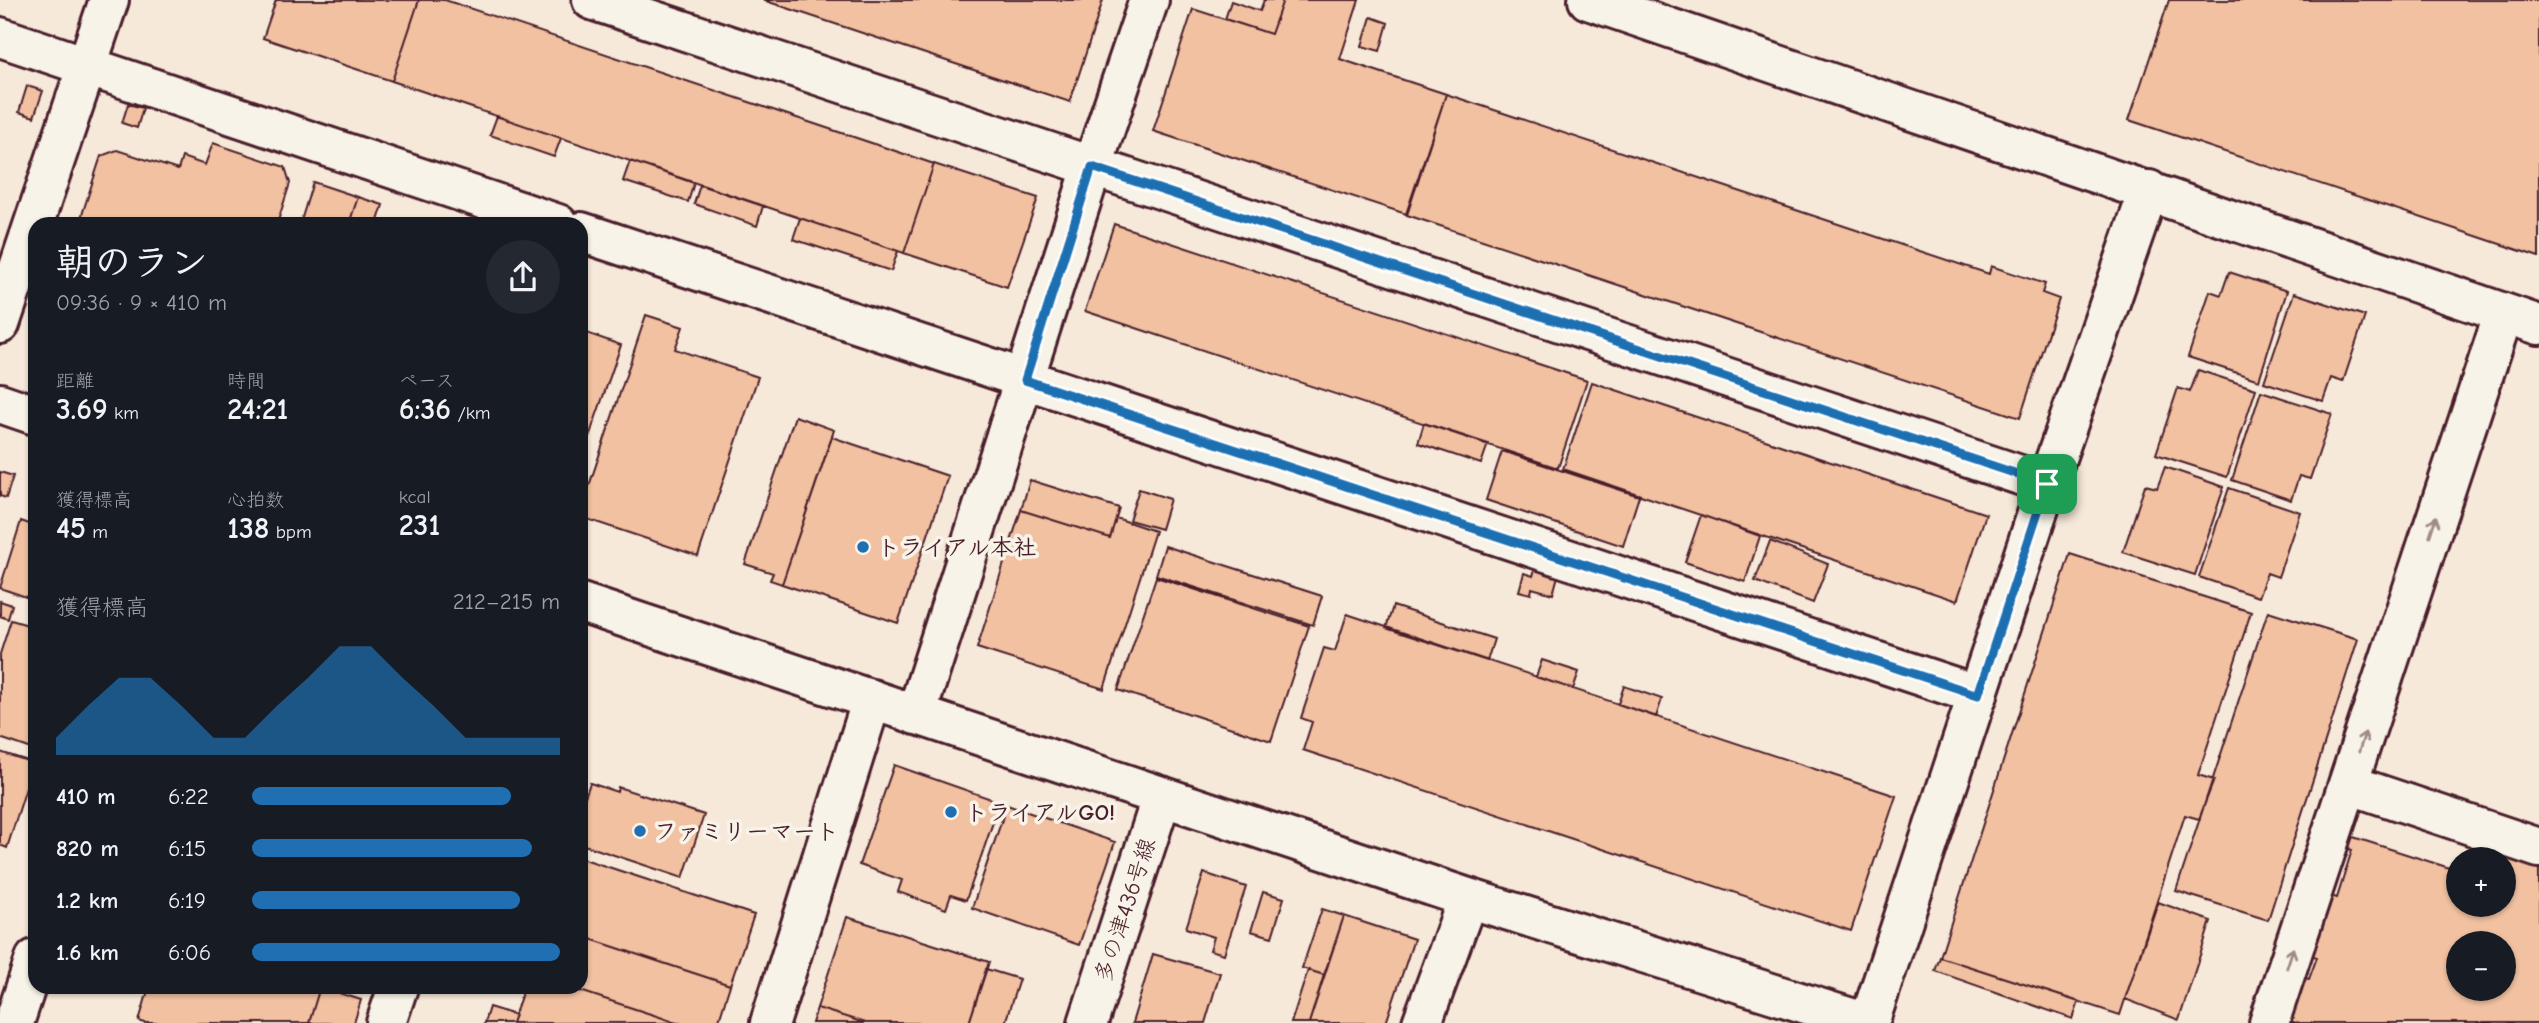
<!DOCTYPE html>
<html lang="ja">
<meta charset="utf-8">
<style>
body{margin:0;font-family:"Comic Neue","Klee One",sans-serif;background:#242831;color:#f1f3f6;height:100vh;display:flex;flex-direction:column;font-size:26px;white-space:nowrap}
*{box-sizing:border-box;margin:0}
p{font-size:23px;color:#9ea1a6}
.icon{flex:none;width:38px;height:38px;fill:none;stroke:currentColor;stroke-width:2;stroke-linecap:round;stroke-linejoin:round}
.map{position:relative;flex:1;overflow:hidden}
.drawer{position:absolute;left:28px;top:217px;width:560px;height:777px;display:flex;flex-direction:column;background:#171b24;border-radius:21px;box-shadow:0 2px 5px #0004}
.drawer>*{flex:none}
.controls{position:absolute;left:2446px;top:847px;display:grid;gap:14px}
.controls a{display:grid;place-items:center;width:70px;height:70px;border-radius:50%;background:#171b24;box-shadow:0 2px 5px #0004;font-size:35px}
.pin{position:absolute;display:grid;place-items:center;width:60px;height:60px;color:#fff;margin:-30px;border-radius:14px;box-shadow:0 4px 10px #0006}
.round{display:grid;place-items:center;flex:none;width:74px;height:74px;border-radius:37px;background:#242831}
.overview{display:flex;align-items:center;justify-content:space-between;height:119px;padding:0 28px}
h1{font-size:38px;font-weight:700;line-height:52px}
.figures{display:grid;grid-template-columns:repeat(3,1fr);gap:10px;height:119px;padding:7px 28px}
.figures div{display:grid;align-content:center}
.figures b{font-size:30px;font-weight:700}
.figures small{font-size:19px;font-weight:400}
.figures p{font-size:19px}
.chart{height:196px;padding:14px 28px}
.chart p{display:flex;justify-content:space-between}
.chart svg{width:100%;height:126px;margin-top:7px;fill:#1f6fb2;opacity:.7}
ul{padding:0 28px;list-style:none;font-size:23px}
li{display:grid;grid-template-columns:112px 84px 1fr;align-items:center;height:52px}
li i{height:18px;border-radius:9px;background:#1f6fb2}
.map>svg:first-child{display:block}
</style>
<div class="map">
<svg width="2539" height="1023" viewBox="0 0 2539 1023">
<rect width="100%" height="100%" fill="#f6e9da"/>
<filter id="ink" filterUnits="userSpaceOnUse"><feTurbulence type="fractalNoise" baseFrequency=".0143" numOctaves="2"/><feDisplacementMap in="SourceGraphic" scale="14" xChannelSelector="R" yChannelSelector="G"/><feConvolveMatrix kernelMatrix="1 2 1 2 8 2 1 2 1" color-interpolation-filters="sRGB"/></filter>
<g filter="url(#ink)">
<!-- building -->
<path fill="#f1c1a1" stroke="#4a1f2b" stroke-width="2" fill-rule="evenodd" d="M276,0H419L392,81L263,38Z
M419,0H445L934,164L904,253L392,81Z
M763,0H1103L1070,102Z
M1264,0H1283L1271,34L1225,19L1231,1L1260,11Z
M1283,0H1359L1340,59L1446,94L1406,214L1153,131L1193,9L1271,34Z
M2169,0H2539V257L2129,120Z
M1371,17L1388,23L1380,51L1362,46Z
M27,86L43,91L34,117L19,112Z
M1446,94L1989,274L1991,266L2045,284L2042,293L2059,299L2020,418L1407,215Z
M128,104L143,108L137,128L122,123Z
M497,116L561,138L554,157L490,135Z
M213,143L285,167L290,183L277,224H79L101,156L117,150L178,170L182,157L205,165Z
M630,161L694,183L688,202L623,181Z
M934,164L1038,198L1007,287L904,253Z
M313,182L358,197L349,224H300Z
M700,185L763,206L757,226L694,204Z
M358,197L383,205L377,224H349Z
M800,218L898,251L891,271L793,239Z
M1114,224L1587,380L1558,468L1085,311Z
M2229,272L2287,291L2259,380L2188,357L2210,291L2221,295Z
M2294,293L2365,316L2343,382L2331,378L2323,401L2264,382Z
M646,315L683,327L675,349L758,377L698,556L581,517V510Z
M581,331L621,345L581,460Z
M2198,370L2256,389L2227,477L2156,454L2178,388L2190,392Z
M1592,382L1986,514L1957,601L1563,469Z
M2261,391L2332,414L2310,479L2299,476L2291,500L2232,480Z
M795,416L834,430L782,584L770,580L773,573L745,564Z
M1424,423L1488,444L1481,464L1418,443Z
M832,437L948,476L898,623L782,584Z
M1502,451L1639,496L1623,546L1486,500Z
M2165,467L2224,487L2195,575L2123,552L2145,485L2157,488Z
M0,472L13,476L6,498L0,496Z
M1030,480L1119,508L1110,538L1021,510Z
M2229,488L2300,512L2278,577L2267,573L2258,597L2199,577Z
M1139,489L1170,499L1161,529L1129,520Z
M1021,510L1110,538L1116,518L1155,531L1104,689L977,648Z
M1701,515L1760,536L1745,582L1685,562Z
M21,521L35,526V600L0,588Z
M1770,541L1828,564L1813,603L1755,581Z
M1165,546L1322,596L1313,625L1156,575Z
M2070,554L2251,612L2198,775L2214,780L2199,819L2185,815L2120,1015L1940,957Z
M1535,569L1558,576L1553,594L1532,588L1531,594L1519,591L1524,573L1533,576Z
M1156,577L1309,626L1271,741L1118,690Z
M0,601L12,605L8,619L0,616Z
M1393,606L1494,639L1487,661L1386,628Z
M2268,611L2358,639L2268,920L2176,891Z
M1347,614L1896,796L1851,931L1303,750L1312,722L1301,718L1324,648L1335,651Z
M11,620L35,627V750L0,738V654Z
M1542,660L1579,672L1573,689L1536,677Z
M1624,686L1662,699L1656,717L1618,704Z
M0,752L34,763L7,848L0,845Z
M894,765L1000,802L966,900L951,895L946,909L898,892L902,880L859,865Z
M590,783L617,792L618,787L704,815L683,878L581,844V808Z
M1007,805L1115,842L1079,945L972,908Z
M2350,836L2459,871V905H2504V867L2508,856L2539,866V1023H2289L2303,977L2309,979L2317,957L2305,953L2324,894L2337,898L2352,850L2346,848ZM2459,943H2504V989H2459Z
M581,858L754,915L730,985L581,936Z
M1204,873L1246,887L1224,954L1210,950L1214,937L1186,928Z
M1263,892L1284,898L1272,937L1251,931Z
M2158,902L2211,921L2179,1020L2125,999Z
M1322,909L1344,916L1324,975L1302,968Z
M1344,916L1414,939L1386,1023H1309Z
M847,917L989,962L969,1023H865L817,1008Z
M581,936L730,985L718,1023H678L568,987H581Z
M1153,954L1220,973L1205,1023H1132Z
M1940,957L2079,1002L2073,1019L1935,971Z
M986,969L1019,979L1005,1023H969Z
M1308,970L1324,975L1309,1023H1291Z
M149,987H320L309,1023H145L139,1021Z
M320,987L361,1000L354,1023H309Z
M524,987H568L678,1023H512Z
M489,1007L515,1015L512,1023H484Z
M817,1008L865,1023H812Z"/>
<g fill="none" stroke-linecap="round" stroke-linejoin="round">
<!-- minor casing -->
<g stroke="#4a1f2b" stroke-width="44">
<path id="minor" d="M592,0L2047,484
M1588,0L2539,325
M0,37L558,224
M581,232L1978,695
M0,324L109,0
M0,403L35,415
M581,603L1468,898L1867,1023
M916,715L1092,168L1149,0
M2348,784L2539,848
M14,1023L35,959
M386,1023L398,987
M770,1023L872,699
M1088,1023L1162,796
M1422,1023L1468,898
M1869,1023L2047,484L2149,190
M2269,1023L2504,313"/>
</g>
<!-- minor -->
<use href="#minor" stroke="#f7f3e8" stroke-width="38"/>
</g>
<!-- one-way arrows -->
<defs><path id="oneway-shaft" d="M-6 0H5M1.5-3L5.5 0L1.5 3" fill="none" stroke-width="1.6" stroke-linecap="round" stroke-linejoin="round" transform="scale(1.75)"/></defs>
<g stroke="#a0898a">
<use href="#oneway-shaft" transform="translate(2433 526) rotate(-72)"/>
<use href="#oneway-shaft" transform="translate(2362 742) rotate(-72)"/>
<use href="#oneway-shaft" transform="translate(2290 958) rotate(-72)"/>
</g>
</g>
<g fill="none" stroke-linecap="round" stroke-linejoin="round" filter="url(#ink)">
<!-- route casing -->
<g stroke="#fff" stroke-width="14">
<path id="route" d="M1092,167L2047,484L1978,695L1025,380Z"/>
</g>
<!-- route -->
<use href="#route" stroke="#1f6fb2" stroke-width="9"/>
</g>
<!-- markers -->
<g fill="#1f6fb2" stroke="#f7f3e8" stroke-width="2.5">
<circle cx="863" cy="547" r="7"/>
<circle cx="951" cy="812" r="7"/>
<circle cx="640" cy="831" r="7"/>
</g>
<g text-anchor="middle" dominant-baseline="central" stroke-width="7" stroke-linejoin="round" paint-order="stroke">
<!-- poi labels -->
<g font-size="23" font-weight="bold" fill="#4a1f2b" stroke="#f7f3e8" text-anchor="start">
<text x="877" y="547">トライアル本社</text>
<text x="965" y="812">トライアルGO!</text>
<text x="654" y="831">ファミリーマート</text>
</g>
<!-- street labels -->
<g font-size="23" fill="#4a1f2b" stroke="#f7f3e8">
<text transform="translate(1125 910) rotate(-72)">多の津436号線</text>
</g>
</g>
</svg>
<div class="controls">
<a>+</a>
<a>−</a>
</div>
<div class="pin" style="left:2047px;top:484px;background:#1e9e55"><svg class="icon" aria-label="arrive" viewBox="0 0 24 24"><path d="M6 21V4h12l-3 4 3 4H6"/></svg></div>
<section class="drawer">
<div class="overview"><div><h1>朝のラン</h1><p>09:36 · 9 × 410 m</p></div><a class="round"><svg class="icon" aria-label="share" viewBox="0 0 24 24"><path d="M12 15V3M7 8l5-5 5 5M5 13v7h14v-7"/></svg></a></div>
<div class="figures">
<div><p>距離</p><b>3.69<small> km</small></b></div>
<div><p>時間</p><b>24:21</b></div>
<div><p>ペース</p><b>6:36<small> /km</small></b></div>
</div>
<div class="figures">
<div><p>獲得標高</p><b>45<small> m</small></b></div>
<div><p>心拍数</p><b>138<small> bpm</small></b></div>
<div><p>kcal</p><b>231</b></div>
</div>
<div class="chart"><p><span>獲得標高</span>212–215 m</p>
<svg viewBox="0 0 160 44" preserveAspectRatio="none"><path d="M0 44V38L10 27L20 17L30 17L40 27L50 38L60 38L70 27L80 17L90 6L100 6L110 17L120 27L130 38L140 38L150 38L160 38V44z"/></svg>
</div>
<ul>
<li><b>410 m</b>6:22<i style="width:84%"></i></li>
<li><b>820 m</b>6:15<i style="width:91%"></i></li>
<li><b>1.2 km</b>6:19<i style="width:87%"></i></li>
<li><b>1.6 km</b>6:06<i style="width:100%"></i></li>
</ul>
</section>
</div>
